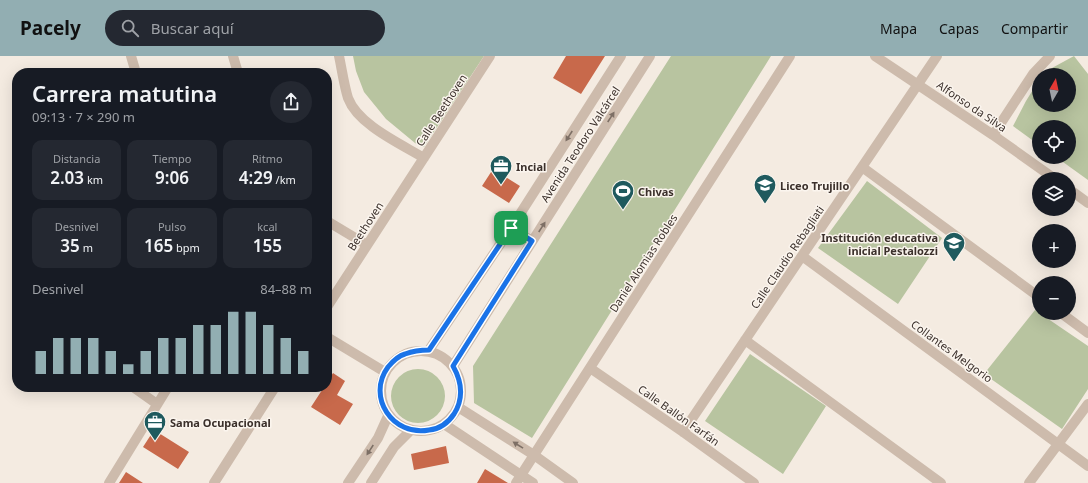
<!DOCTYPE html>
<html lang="es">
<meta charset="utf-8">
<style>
body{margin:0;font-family:"Noto Sans",sans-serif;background:#242831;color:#f1f3f6;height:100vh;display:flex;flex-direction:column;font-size:15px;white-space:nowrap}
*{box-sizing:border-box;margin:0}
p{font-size:13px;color:#9ea1a6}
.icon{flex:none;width:22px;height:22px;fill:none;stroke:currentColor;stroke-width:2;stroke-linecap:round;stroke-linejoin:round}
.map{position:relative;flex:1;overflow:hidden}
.panel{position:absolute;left:12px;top:12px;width:320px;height:324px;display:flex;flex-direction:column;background:#171b24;border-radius:16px;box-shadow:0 4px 16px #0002}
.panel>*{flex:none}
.needle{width:26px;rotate:9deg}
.fabs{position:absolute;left:1032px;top:12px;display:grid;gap:8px}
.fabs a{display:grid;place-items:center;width:44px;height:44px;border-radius:50%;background:#171b24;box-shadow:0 4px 16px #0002;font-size:20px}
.pin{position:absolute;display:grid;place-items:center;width:34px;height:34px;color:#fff;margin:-17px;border-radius:8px;box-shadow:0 2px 6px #0006}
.round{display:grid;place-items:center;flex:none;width:42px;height:42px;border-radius:21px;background:#242831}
.overview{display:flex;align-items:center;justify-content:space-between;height:68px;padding:0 20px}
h1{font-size:22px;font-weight:600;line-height:30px}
.figures{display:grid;grid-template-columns:repeat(3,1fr);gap:6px;height:68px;padding:4px 20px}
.figures div{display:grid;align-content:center;border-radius:10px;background:#242831;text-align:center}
.figures b{font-size:17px;font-weight:600}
.figures small{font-size:11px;font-weight:400}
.figures p{font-size:11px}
.chart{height:112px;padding:8px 20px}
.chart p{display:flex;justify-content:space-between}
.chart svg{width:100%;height:72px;margin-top:4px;stroke:#92aeb2;stroke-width:6}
header{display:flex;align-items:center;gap:24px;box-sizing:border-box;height:56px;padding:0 20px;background:#92aeb2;color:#111}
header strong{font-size:19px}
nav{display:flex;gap:22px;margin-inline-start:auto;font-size:14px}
.search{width:280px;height:36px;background:#242831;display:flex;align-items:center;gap:10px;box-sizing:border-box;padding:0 14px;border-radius:22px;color:#9ea1a6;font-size:15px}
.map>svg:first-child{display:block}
</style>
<header>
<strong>Pacely</strong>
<div class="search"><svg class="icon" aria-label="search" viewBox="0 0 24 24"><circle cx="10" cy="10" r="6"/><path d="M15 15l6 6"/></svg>Buscar aquí</div>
<nav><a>Mapa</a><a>Capas</a><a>Compartir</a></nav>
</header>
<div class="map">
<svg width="1088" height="427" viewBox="0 0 1088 427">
<rect width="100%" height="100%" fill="#f4ebe1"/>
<!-- green -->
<path fill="#b8c4a0" d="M353,0H484L424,91L415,87L386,63L364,36L356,15Z
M671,0H771L532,382L474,347L473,310Z
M1074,0L1088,18V124L1056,101H1069V71H1039V89L1013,70L1026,45L1039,24V49H1069V19H1044L1052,12Z
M867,125L942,182L898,248L818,192Z
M1035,254L1088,290V333L1062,373L984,318Z
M750,298L826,350L783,418L705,365Z
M391 340a27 27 0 1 1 54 0a27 27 0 1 1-54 0Z"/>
<!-- building -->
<path fill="#c8694b" d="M566,0H605L581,38L553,22Z
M493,113L520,130L509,147L482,130Z
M333,317L345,325L337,339L353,348L340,369L311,351L324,331H327V326Z
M154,374L189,396L178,413L143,391Z
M446,390L449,407L414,414L411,398Z
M485,413L508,427H477Z
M126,416L143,427H119Z"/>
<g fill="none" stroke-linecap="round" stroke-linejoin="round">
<!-- minor -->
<path stroke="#cdbbac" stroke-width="10" d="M131,0L136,17
M233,0L238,17
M339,0C342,14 344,29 348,42C358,69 401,88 424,102
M875,0L993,79L1055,123
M993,79L1033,18L1050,0
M862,111L1039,241
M1069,133L1088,147
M327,165L367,189
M802,200L1088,410
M327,251L490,0
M1061,257L1088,277
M327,281L385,316
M745,284L941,427
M590,312L683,376L754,427
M133,331L157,348
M683,376L937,0
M109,427L168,331
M214,427L275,331
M516,427L790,0
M1029,427L1088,348"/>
<!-- tertiary -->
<path stroke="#cdbbac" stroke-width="10" d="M511,172L532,185
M429,294L511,172L621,0
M381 335a40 40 0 1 1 80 0a40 40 0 1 1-80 0Z
M453,310L650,0
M458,351L534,399L573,427
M444,368L533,427
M348,427L378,382L388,360
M371,427L394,391L411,374"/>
</g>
<!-- one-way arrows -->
<defs><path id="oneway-solid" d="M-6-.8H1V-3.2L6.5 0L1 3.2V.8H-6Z"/></defs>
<g fill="#7d6f65">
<use href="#oneway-solid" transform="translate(611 61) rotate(-57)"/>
<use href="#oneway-solid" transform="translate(569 80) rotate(123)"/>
<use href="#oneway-solid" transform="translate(542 171) rotate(-57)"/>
<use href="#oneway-solid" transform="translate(518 389) rotate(-148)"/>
<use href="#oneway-solid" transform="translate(370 394) rotate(123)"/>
</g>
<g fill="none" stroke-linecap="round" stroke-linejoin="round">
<!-- route casing -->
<g stroke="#fff" stroke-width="8">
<path id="route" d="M511,172L532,185L453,310C462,326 464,342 454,358C448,367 439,373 429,374C393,381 366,341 388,311C393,305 398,300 405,298C413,295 420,294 429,294Z"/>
</g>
<!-- route -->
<use href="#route" stroke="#1a73e8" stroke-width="5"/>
</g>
<!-- icons -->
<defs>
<g id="office-pin" transform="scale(1.15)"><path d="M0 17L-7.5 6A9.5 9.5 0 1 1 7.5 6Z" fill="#1f5a5e" stroke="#fbf5ee"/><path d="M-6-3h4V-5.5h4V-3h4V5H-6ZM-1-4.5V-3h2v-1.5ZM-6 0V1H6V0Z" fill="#fff"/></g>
<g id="school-pin" transform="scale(1.15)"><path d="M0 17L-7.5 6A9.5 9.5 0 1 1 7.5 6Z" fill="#1f5a5e" stroke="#fbf5ee"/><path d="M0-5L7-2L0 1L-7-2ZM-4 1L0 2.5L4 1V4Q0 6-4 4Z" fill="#fff"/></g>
<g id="stadium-pin" transform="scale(1.15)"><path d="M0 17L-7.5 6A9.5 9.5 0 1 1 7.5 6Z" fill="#1f5a5e" stroke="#fbf5ee"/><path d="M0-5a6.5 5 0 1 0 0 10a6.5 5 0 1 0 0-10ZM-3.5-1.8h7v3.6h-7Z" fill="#fff"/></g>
</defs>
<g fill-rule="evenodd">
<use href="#office-pin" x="501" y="110"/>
<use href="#school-pin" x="765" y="129"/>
<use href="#stadium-pin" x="623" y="135"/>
<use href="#school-pin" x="954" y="187"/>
<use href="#office-pin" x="155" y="366"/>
</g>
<g text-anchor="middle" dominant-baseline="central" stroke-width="3" stroke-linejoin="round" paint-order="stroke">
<!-- street labels -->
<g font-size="11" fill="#3b302b" stroke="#fbf5ee">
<text transform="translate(972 50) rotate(34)">Alfonso da Silva</text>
<text transform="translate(441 54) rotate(-57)">Calle Beethoven</text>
<text transform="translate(580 88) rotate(-57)">Avenida Teodoro Valcárcel</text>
<text transform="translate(365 170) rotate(-57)">Beethoven</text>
<text transform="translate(787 201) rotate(-56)">Calle Claudio Rebagliati</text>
<text transform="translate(643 207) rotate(-57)">Daniel Alomias Robles</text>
<text transform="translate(952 295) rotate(36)">Collantes Melgorio</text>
<text transform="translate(679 359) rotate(35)">Calle Ballón Farfán</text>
</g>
<!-- poi labels -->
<g font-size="11" font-weight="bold" fill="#3b302b" stroke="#fbf5ee" text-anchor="start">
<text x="516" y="110">Incial</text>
<text x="780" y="129">Liceo Trujillo</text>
<text x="638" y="135">Chivas</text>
<text x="938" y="181" text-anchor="end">Institución educativa<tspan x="938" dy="13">inicial Pestalozzi</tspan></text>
<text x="170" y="366">Sama Ocupacional</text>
</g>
</g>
</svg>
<div class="fabs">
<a><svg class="needle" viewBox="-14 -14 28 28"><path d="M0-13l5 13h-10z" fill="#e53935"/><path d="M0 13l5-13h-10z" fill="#9ea1a6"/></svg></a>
<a><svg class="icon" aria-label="locate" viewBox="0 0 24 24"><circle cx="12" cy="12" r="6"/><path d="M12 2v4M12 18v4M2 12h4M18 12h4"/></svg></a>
<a><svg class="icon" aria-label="layers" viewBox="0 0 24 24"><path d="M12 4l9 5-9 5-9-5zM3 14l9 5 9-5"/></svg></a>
<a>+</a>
<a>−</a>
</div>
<div class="pin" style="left:511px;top:172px;background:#1e9e55"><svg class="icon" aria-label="arrive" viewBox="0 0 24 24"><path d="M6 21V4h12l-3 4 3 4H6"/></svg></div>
<section class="panel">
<div class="overview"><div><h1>Carrera matutina</h1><p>09:13 · 7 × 290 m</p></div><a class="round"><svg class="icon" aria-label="share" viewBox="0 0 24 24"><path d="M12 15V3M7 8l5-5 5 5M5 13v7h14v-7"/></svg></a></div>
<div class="figures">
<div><p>Distancia</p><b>2.03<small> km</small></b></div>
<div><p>Tiempo</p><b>9:06</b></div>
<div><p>Ritmo</p><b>4:29<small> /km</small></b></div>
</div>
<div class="figures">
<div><p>Desnivel</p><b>35<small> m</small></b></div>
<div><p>Pulso</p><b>165<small> bpm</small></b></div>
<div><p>kcal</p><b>155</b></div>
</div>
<div class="chart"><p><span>Desnivel</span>84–88 m</p>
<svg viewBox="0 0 160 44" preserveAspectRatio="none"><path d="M5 44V30M15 44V22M25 44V22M35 44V22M45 44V30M55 44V38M65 44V30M75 44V22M85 44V22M95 44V14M105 44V14M115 44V6M125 44V6M135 44V14M145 44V22M155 44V30"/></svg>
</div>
</section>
</div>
